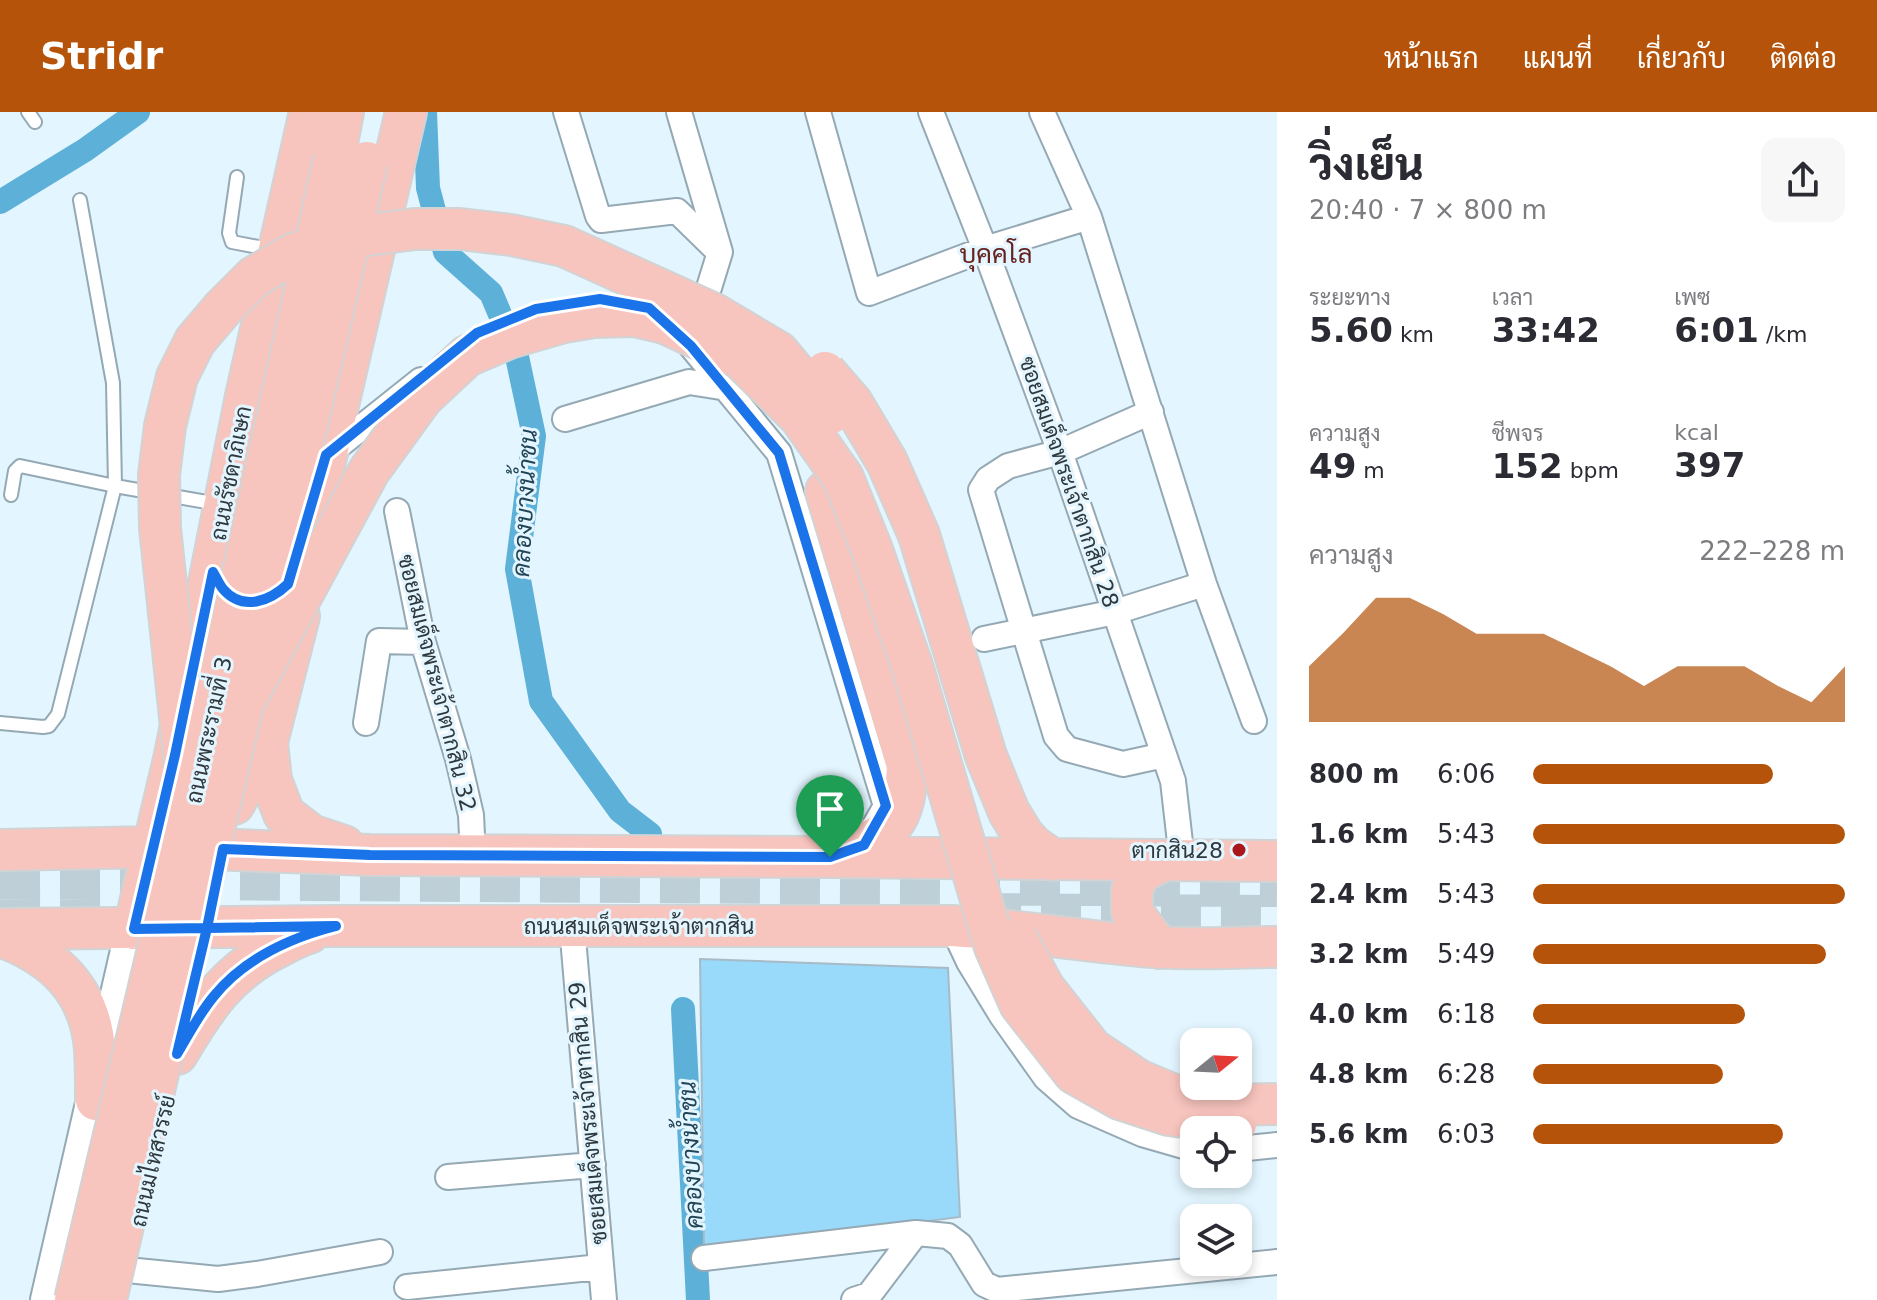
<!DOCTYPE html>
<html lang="th">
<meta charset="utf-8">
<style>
body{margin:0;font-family:"DejaVu Sans",Sarabun,sans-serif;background:#f7f7f7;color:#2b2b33;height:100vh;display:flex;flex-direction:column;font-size:30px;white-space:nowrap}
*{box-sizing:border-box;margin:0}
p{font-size:26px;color:#7c7c81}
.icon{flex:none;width:44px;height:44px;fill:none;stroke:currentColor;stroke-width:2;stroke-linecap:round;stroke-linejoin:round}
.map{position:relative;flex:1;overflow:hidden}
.drawer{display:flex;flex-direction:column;background:#fff;width:600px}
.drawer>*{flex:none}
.needle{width:52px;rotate:72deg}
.fabs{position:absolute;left:1180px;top:916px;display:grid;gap:16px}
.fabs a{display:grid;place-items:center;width:72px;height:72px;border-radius:16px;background:#fff;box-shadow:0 4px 12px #0003;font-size:40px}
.pin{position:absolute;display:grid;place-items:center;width:68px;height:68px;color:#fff;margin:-82px -34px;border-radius:50% 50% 50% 0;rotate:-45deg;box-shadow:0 0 8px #0007}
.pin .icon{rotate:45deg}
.round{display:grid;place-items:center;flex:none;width:84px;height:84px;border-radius:16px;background:#f7f7f7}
.head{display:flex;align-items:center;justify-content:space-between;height:136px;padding:0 32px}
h1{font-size:44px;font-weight:800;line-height:60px}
.metrics{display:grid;grid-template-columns:repeat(3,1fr);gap:12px;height:136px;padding:8px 32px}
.metrics div{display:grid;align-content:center}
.metrics b{font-size:34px;font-weight:800}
.metrics small{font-size:22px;font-weight:400}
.metrics p{font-size:22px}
.chart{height:224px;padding:16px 32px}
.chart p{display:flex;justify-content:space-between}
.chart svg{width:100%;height:144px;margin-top:8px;fill:#b45309;opacity:.7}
ul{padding:0 32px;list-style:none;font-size:26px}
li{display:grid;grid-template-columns:128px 96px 1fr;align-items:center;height:60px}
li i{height:20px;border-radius:10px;background:#b45309}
header{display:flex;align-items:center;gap:48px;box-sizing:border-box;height:112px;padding:0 40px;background:#b45309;color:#fff}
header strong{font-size:38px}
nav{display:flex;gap:44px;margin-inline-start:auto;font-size:28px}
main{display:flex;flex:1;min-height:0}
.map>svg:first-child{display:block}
</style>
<header>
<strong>Stridr</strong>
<nav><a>หน้าแรก</a><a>แผนที่</a><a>เกี่ยวกับ</a><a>ติดต่อ</a></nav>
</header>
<main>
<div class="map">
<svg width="1277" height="1188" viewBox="0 0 1277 1188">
<rect width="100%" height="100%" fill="#e3f5fe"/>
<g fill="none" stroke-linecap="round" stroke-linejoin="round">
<!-- canal -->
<path stroke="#5db0d7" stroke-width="24" d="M425,0L428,76L445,140L491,181L516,240L534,324L517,457L541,589L620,699L650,722
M0,90L85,38L138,0
M683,897L698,1188"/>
</g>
<!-- building -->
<path fill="#99d9fa" stroke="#a6bbc7" stroke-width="2" d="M700,847L948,856L960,1105L704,1138Z"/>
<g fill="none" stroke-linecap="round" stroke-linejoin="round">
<!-- primary-tunnel -->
<path stroke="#bfcfd7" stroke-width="40" stroke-dasharray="40 20" stroke-linecap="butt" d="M0,767L1277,775
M0,795L165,796
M981,801L1277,803"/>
<!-- lane casing -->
<g stroke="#94a9b4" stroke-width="16">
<path id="lane" d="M28,0L35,10
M237,65L229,121L232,130L274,138
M80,88L113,271L115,374L218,392
M0,611L43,615L49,614L58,602L115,374L20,354L15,359L11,383"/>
</g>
<!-- street casing -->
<g stroke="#94a9b4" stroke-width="28">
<path id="street" d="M566,0L598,104L601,108L677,99L718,139
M679,0L720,140L691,234L779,341L886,694L875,713
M818,0L869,181L985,137L1089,105
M931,0L985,137L1060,340L1173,669L1182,748
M1042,0L1089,105L1204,472L1254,609
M1151,300L1060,340L1008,354L988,367L981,378L1056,624L1067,637L1123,652L1164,643
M565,307L689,270L727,276
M328,342L421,268
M397,399L423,530L458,647L471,703L473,744
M984,527L1115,500L1204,472
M366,611L379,529L423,530
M572,814L604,1188
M952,814L969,850L1002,904L1046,966L1078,994L1142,1022L1194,1037
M1238,1037L1277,1033
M448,1065L593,1053
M704,1146L916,1121L948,1124L960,1133L984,1172L997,1178L1277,1150
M127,1158L218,1167L257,1162L380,1140
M407,1175L600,1155
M854,1188L869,1183L916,1121"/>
</g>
<!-- secondary casing -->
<g stroke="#94a9b4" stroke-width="40">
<path id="secondary" d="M49,1188L134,817"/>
</g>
<!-- primary casing -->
<g stroke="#d1d3d4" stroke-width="44">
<path id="primary" d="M334,47L343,0
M415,117H460L511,123L564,134
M826,379L907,653C905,711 893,723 838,742
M919,423L986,644L1009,700L1023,723L1033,734L1053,748
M284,489L323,358L406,0
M267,630L271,668L284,702L311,723L344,734
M234,692L267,630L299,504
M0,738L154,735L370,743L830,745L1277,749
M0,817L336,814H952C1020,818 1087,830 1154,835C1195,838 1236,835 1277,835
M134,817L175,643L246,284L310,0
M0,824C54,844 90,877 95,937C96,954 96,971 96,988
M1159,836L1132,800V778L1139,761L1164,748
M177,942C205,894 229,858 280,834C289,829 299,824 309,821"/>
</g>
<!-- lane -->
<use href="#lane" stroke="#fff" stroke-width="12"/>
<!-- street -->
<use href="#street" stroke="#fff" stroke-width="24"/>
<!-- secondary -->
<use href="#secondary" stroke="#fff" stroke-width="36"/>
<!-- primary -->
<use href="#primary" stroke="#f8c4be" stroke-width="40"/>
<!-- primary-bridge casing -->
<g stroke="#d1d3d4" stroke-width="44" stroke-linecap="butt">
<path id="primary-bridge" d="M564,134L714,202L778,240L830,302
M825,260L852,291L887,350L919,423
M244,590L369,359L422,286L467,244L509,226L564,210L594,205L635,204L665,211L740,246L800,305L843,366L872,438L913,557L995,835L1020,892L1074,961L1120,987L1169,1003L1236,1012
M186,662L160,416L159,363L165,314L177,265L195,229L223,196L254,165L293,142L334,130L367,123L415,117
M1017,827L1044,876L1092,937L1138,968L1174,983L1230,993L1277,992
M75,1188L189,706L334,47
M106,1188L367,50"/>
</g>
<!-- primary-bridge -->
<use href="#primary-bridge" stroke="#f8c4be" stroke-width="40"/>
</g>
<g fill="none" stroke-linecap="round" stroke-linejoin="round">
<!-- route casing -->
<g stroke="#fff" stroke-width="16">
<path id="route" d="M830,745L370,743L223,737L207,816L336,814C289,826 245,846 214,884C199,902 189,922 177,942L207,816L134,817L175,643L213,460C216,465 219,472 223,477C243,500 270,489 288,472L326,343L477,221L536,197L600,187L649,196L691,234L779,341L886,694L864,733L830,745"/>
</g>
<!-- route -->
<use href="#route" stroke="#1a73e8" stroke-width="10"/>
</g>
<!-- markers -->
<circle fill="#aa161a" stroke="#e3f5fe" stroke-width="3" cx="1239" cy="738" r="8"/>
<g text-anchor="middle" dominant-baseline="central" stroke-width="6" stroke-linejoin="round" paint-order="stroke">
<!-- street labels -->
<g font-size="22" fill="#2f383d" stroke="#e3f5fe">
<text transform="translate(231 361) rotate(-79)">ถนนรัชดาภิเษก</text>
<text transform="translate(1069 370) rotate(71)">ซอยสมเด็จพระเจ้าตากสิน 28</text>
<text transform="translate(437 571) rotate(76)">ซอยสมเด็จพระเจ้าตากสิน 32</text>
<text transform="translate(209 618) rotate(-78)">ถนนพระรามที่ 3</text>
<text x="639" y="814">ถนนสมเด็จพระเจ้าตากสิน</text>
<text transform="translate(588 1001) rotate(-95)">ซอยสมเด็จพระเจ้าตากสิน 29</text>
<text transform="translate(153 1049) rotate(-77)">ถนนมไหสวรรย์</text>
</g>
<!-- poi labels -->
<g font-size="22" fill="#2f383d" stroke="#e3f5fe" text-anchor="end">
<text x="1223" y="738">ตากสิน28</text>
</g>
<!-- water labels -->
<g font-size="24" font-style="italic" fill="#214556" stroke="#e3f5fe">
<text transform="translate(525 391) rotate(-87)">คลองบางน้ำชน</text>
<text transform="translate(691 1043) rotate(-93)">คลองบางน้ำชน</text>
</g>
<!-- quarter labels -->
<g font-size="26" fill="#67221e" stroke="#e3f5fe">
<text x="996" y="142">บุคคโล</text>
</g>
</g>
</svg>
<div class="fabs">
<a><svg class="needle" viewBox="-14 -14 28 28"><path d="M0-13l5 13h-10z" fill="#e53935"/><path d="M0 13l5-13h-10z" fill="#7c7c81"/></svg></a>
<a><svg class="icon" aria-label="locate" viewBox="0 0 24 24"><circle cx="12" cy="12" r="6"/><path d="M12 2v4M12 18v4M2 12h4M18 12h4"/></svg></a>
<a><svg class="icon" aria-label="layers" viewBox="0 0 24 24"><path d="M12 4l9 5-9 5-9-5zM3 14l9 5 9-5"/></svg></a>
</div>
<div class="pin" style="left:830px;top:745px;background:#1e9e55"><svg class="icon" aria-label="arrive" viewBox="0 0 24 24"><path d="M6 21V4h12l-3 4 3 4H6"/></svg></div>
</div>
<section class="drawer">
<div class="head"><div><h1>วิ่งเย็น</h1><p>20:40 · 7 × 800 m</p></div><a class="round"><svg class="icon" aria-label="share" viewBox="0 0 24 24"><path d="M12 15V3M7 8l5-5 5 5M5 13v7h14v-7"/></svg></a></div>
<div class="metrics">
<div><p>ระยะทาง</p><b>5.60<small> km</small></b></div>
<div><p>เวลา</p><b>33:42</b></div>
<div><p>เพซ</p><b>6:01<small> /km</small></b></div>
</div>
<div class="metrics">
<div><p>ความสูง</p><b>49<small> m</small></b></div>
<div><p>ชีพจร</p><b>152<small> bpm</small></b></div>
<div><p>kcal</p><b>397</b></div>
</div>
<div class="chart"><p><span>ความสูง</span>222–228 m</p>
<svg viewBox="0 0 160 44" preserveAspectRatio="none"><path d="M0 44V27L10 17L20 6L30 6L40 11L50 17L60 17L70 17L80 22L90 27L100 33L110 27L120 27L130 27L140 33L150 38L160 27V44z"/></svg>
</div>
<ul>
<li><b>800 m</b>6:06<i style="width:77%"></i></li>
<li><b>1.6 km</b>5:43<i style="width:100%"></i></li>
<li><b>2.4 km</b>5:43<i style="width:100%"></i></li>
<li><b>3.2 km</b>5:49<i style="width:94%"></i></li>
<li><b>4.0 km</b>6:18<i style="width:68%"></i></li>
<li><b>4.8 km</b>6:28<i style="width:61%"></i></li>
<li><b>5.6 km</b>6:03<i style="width:80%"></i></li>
</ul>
</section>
</main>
